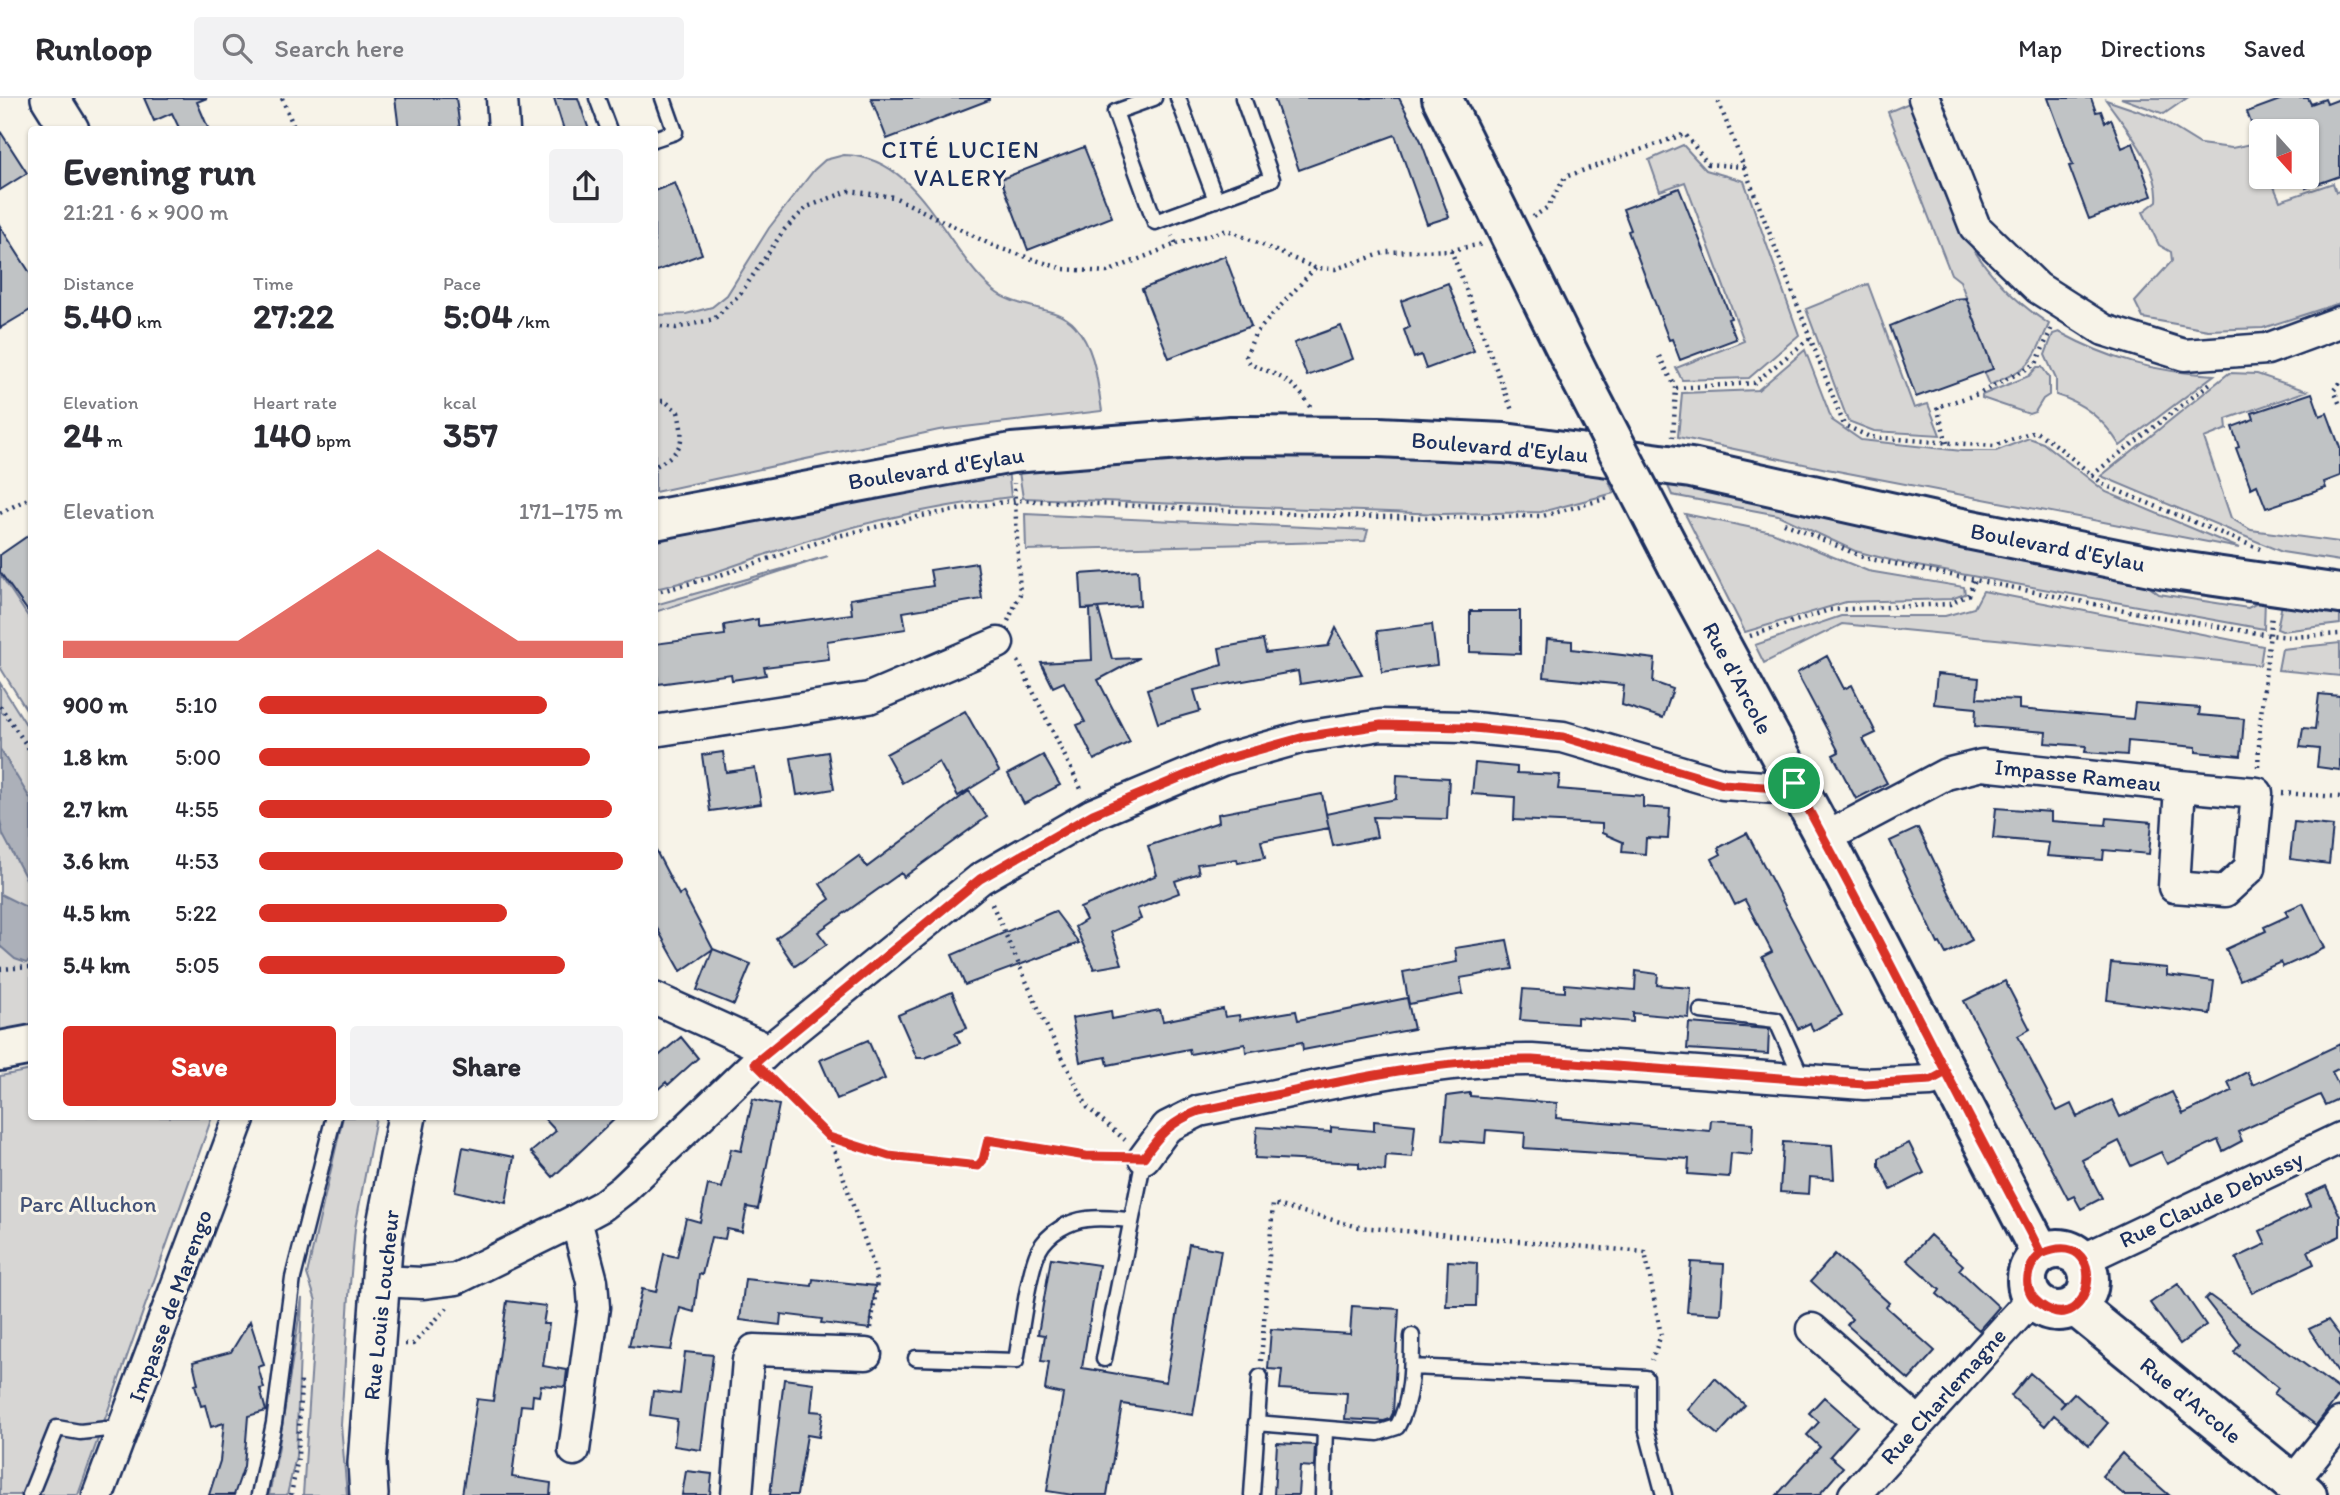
<!DOCTYPE html>
<meta charset="utf-8">
<style>
body{margin:0;font-family:Itim,sans-serif;background:#f2f2f3;color:#2b2b33;height:100vh;display:flex;flex-direction:column;font-size:26px;white-space:nowrap}
*{box-sizing:border-box;margin:0}
p{font-size:23px;color:#7c7c81}
.icon{flex:none;width:38px;height:38px;fill:none;stroke:currentColor;stroke-width:2;stroke-linecap:round;stroke-linejoin:round}
.map{position:relative;flex:1;overflow:hidden}
.side{position:absolute;left:28px;top:28px;width:630px;height:994px;display:flex;flex-direction:column;background:#fff;border-radius:7px;box-shadow:0 2px 5px #0004}
.side>*{flex:none}
.needle{width:46px;rotate:159deg}
.controls{position:absolute;left:2249px;top:21px;display:grid;gap:14px}
.controls a{display:grid;place-items:center;width:70px;height:70px;border-radius:7px;background:#fff;box-shadow:0 2px 5px #0004;font-size:35px}
.pin{position:absolute;display:grid;place-items:center;width:60px;height:60px;color:#fff;margin:-30px;border:4px solid #fff;border-radius:50%;box-shadow:0 2px 7px #0007}
.round{display:grid;place-items:center;flex:none;width:74px;height:74px;border-radius:7px;background:#f2f2f3}
.overview{display:flex;align-items:center;justify-content:space-between;height:119px;padding:0 35px}
h1{font-size:38px;font-weight:800;line-height:52px}
.figures{display:grid;grid-template-columns:repeat(3,1fr);gap:10px;height:119px;padding:7px 35px}
.figures div{display:grid;align-content:center}
.figures b{font-size:35px;font-weight:800}
.figures small{font-size:19px;font-weight:400}
.figures p{font-size:19px}
.chart{height:196px;padding:14px 35px}
.chart p{display:flex;justify-content:space-between}
.chart svg{width:100%;height:126px;margin-top:7px;fill:#d93025;opacity:.7}
.primary-button{display:flex;gap:14px;margin-top:auto;padding:14px 35px}
.primary-button a{flex:1;height:80px;border-radius:7px;background:#d93025;color:#fff;font-size:28px;font-weight:800;line-height:80px;text-align:center}
.primary-button a+a{background:#f2f2f3;color:#2b2b33}
ul{padding:0 35px;list-style:none;font-size:23px}
li{display:grid;grid-template-columns:112px 84px 1fr;align-items:center;height:52px}
li i{height:18px;border-radius:9px;background:#d93025}
header{display:flex;align-items:center;gap:42px;box-sizing:border-box;height:98px;padding:0 35px;background:#fff;border-bottom:2px solid #e1e1e2}
header strong{font-size:33px}
nav{display:flex;gap:38px;margin-inline-start:auto;font-size:24px}
.search{width:490px;height:63px;background:#f2f2f3;display:flex;align-items:center;gap:18px;box-sizing:border-box;padding:0 24px;border-radius:7px;color:#7c7c81;font-size:26px}
.map>svg:first-child{display:block}
</style>
<header>
<strong>Runloop</strong>
<div class="search"><svg class="icon" aria-label="search" viewBox="0 0 24 24"><circle cx="10" cy="10" r="6"/><path d="M15 15l6 6"/></svg>Search here</div>
<nav><a>Map</a><a>Directions</a><a>Saved</a></nav>
</header>
<div class="map">
<svg width="2340" height="1397" viewBox="0 0 2340 1397">
<rect width="100%" height="100%" fill="#f7f3e8"/>
<filter id="ink" filterUnits="userSpaceOnUse"><feTurbulence type="fractalNoise" baseFrequency=".0143" numOctaves="2"/><feDisplacementMap in="SourceGraphic" scale="14" xChannelSelector="R" yChannelSelector="G"/><feConvolveMatrix kernelMatrix="1 2 1 2 8 2 1 2 1" color-interpolation-filters="sRGB"/></filter>
<g filter="url(#ink)">
<!-- green -->
<path fill="#d7d6d4" stroke="#798299" stroke-width="2" d="M2121,0H2187L2164,16Z
M2106,2L2156,19L2200,46L2232,50L2256,45L2261,57V79H2270L2280,103L2333,85L2336,94L2340,93V205L2263,230L2208,232L2143,220L2135,204L2172,163L2171,154L2159,147L2143,114L2157,103C2160,69 2125,29 2106,2Z
M1909,5C1944,96 1963,170 2049,226C2030,269 2033,267 1990,287L1984,273L1993,270L1960,183L1951,176L1888,14Z
M1683,47L1706,72L1744,83L1799,237L1749,280L1682,282L1676,270L1744,243L1685,84L1660,93L1649,62Z
M844,57C920,58 943,149 993,192C1016,212 1057,207 1075,228C1096,252 1097,283 1102,313L939,332L655,394V217L686,216L712,209L727,197L769,130L814,72L825,62Z
M1868,186L1914,310L1928,306L1940,337L1874,333L1848,323L1806,211Z
M2059,234C2111,262 2154,274 2214,277L2120,348C2105,323 2085,305 2056,297V281L2045,257L2053,236Z
M1805,252L1832,322L1861,342L1962,353H1996L2029,340L2043,345L2106,394L2239,450L1827,371L1678,339L1682,295L1758,292Z
M2037,269H2042L2049,279V297L2043,301L2035,314L2029,316L1982,300V297L2029,278Z
M2229,275L2257,276L2307,293L2226,321L2227,331L2204,340L2231,420L2251,432L2340,444V463L2282,454L2101,378Z
M1310,353L1473,359L1606,376L1614,395L1541,414L1442,416L1023,400L1018,368Z
M1008,371L1011,399C949,406 887,419 828,436C769,453 714,478 655,491L654,444L856,398Z
M1667,386L2140,482L2159,496L2248,510L2265,501L2264,531L1906,466L1855,453L1778,417L1672,397Z
M1025,416L1368,432L1365,443L1026,452Z
M1685,416L1772,434L1868,473L1964,489L1965,496L1951,501L1846,504L1745,534Z
M828,458L655,514V507Z
M0,476L31,523V619L0,569Z
M1983,493L2263,548L2260,567L1842,526L1764,565L1755,547L1841,518H1945L1974,510Z
M2282,506L2340,513V526L2282,533L2277,531Z
M2340,545V578L2278,572L2282,551Z
M0,585L32,636L31,929L0,934Z
M31,972L32,1018L212,1019L78,1397H0V978Z
M343,1019H376L355,1130L349,1198L341,1327L347,1397H303L316,1203L307,1176Z
M302,1200L296,1358L287,1397H269L278,1354Z"/>
<!-- water -->
<path fill="#acb0b9" stroke="#727c95" stroke-width="2" d="M0,651L31,702V790L3,737L0,722Z
M0,796L26,809L30,808L31,804V862L26,865L15,861L0,848Z"/>
<!-- building -->
<path fill="#c0c3c5" stroke="#1b2f5e" stroke-width="2" d="M144,0H207L197,4L209,32H180L172,15L154,23Z
M395,0H456L460,32H399Z
M554,0H578L589,32H564Z
M871,0H989V2L887,41Z
M1274,0H1399L1421,43L1449,119L1427,126L1395,37L1299,72Z
M2048,0H2091L2096,14L2101,13L2105,24L2111,21L2122,50L2133,45L2152,98L2089,121L2069,68L2073,67Z
M2285,0H2308L2311,6L2325,1L2327,6L2340,1V78L2306,90V33H2254L2247,14Z
M0,33L27,75L0,92Z
M1084,49L1112,119L1028,152L1001,81Z
M675,85L702,156L654,174V93Z
M1679,90L1731,220L1728,221L1736,241L1680,262L1672,241L1669,242L1628,133L1631,132L1623,111Z
M0,128L32,178V211L0,230Z
M1225,158L1251,228L1169,260L1142,191Z
M1448,185L1474,253L1426,271L1421,257L1414,260L1404,232L1410,229L1401,203Z
M1966,200L1993,271L1916,299L1890,228L1955,201Z
M1341,228L1353,261L1307,278L1294,245Z
M2312,295L2320,318L2327,315L2340,350V378L2324,384L2326,390L2266,410L2257,387L2251,390L2236,350L2239,349L2232,329L2254,321L2252,315Z
M32,435V519L0,474V457Z
M977,465L982,501L903,514L906,531L827,543L829,561L764,569L766,577L732,582L731,576L658,586L654,546L725,537L724,527L758,521V528L852,516L850,501L933,488L930,472Z
M1138,472L1140,507L1098,510L1112,561L1139,560L1098,582L1130,644L1094,662L1077,627L1085,624L1064,584L1053,589L1041,565L1092,562L1090,511L1097,510L1082,511L1080,476Z
M1470,513H1520V556L1470,554Z
M1432,526L1437,567L1382,574L1377,533Z
M1336,530L1362,576L1300,586L1298,573L1194,592L1200,613L1158,625L1147,591L1222,567L1219,550L1263,542L1266,555L1328,548Z
M1547,541L1572,543V551L1655,561L1653,584L1673,591L1663,620L1622,607L1624,587L1544,579Z
M1827,558L1844,591L1852,587L1876,635L1863,641L1887,685L1856,701L1833,657L1839,654L1797,575Z
M1937,576L1979,580L1977,600L2019,602V611L2133,621L2135,605L2200,610L2199,617L2244,621L2241,658L2196,654V649L2128,643L2127,657L2085,654L2086,648L2045,645L2046,634L1975,628L1976,610L1934,606Z
M2319,596L2340,598V672L2317,669L2319,651L2300,649L2303,630L2315,631Z
M965,613L999,673L958,698L939,664L902,685L886,656Z
M723,654L726,674L755,670L761,706L710,713L702,657Z
M828,654L834,691L797,697L791,660Z
M1043,657L1060,687L1024,706L1008,676Z
M1475,665L1517,669V675L1560,677L1558,691L1643,698V709L1670,711L1668,741L1646,740L1645,756L1622,754L1623,744L1602,735V726L1514,722L1515,699L1472,696Z
M1397,677L1449,680L1447,721L1373,719L1377,739L1333,748L1326,716L1396,701Z
M969,693L987,719L904,779L901,775L818,834L827,846L795,868L776,840L830,801L820,786L859,758L867,769Z
M1322,696L1329,730L1261,743L1265,760L1238,765L1237,761L1197,766L1199,775L1175,783L1179,795L1137,811L1141,821L1111,834L1122,866L1094,871L1075,829L1086,822L1080,810L1157,777L1148,748L1219,724L1218,716Z
M1996,710L2051,714V723L2106,727L2107,720L2152,724L2149,756L2104,752L2103,762L2047,758L2049,745L1993,740Z
M2294,724L2333,728L2329,766L2290,761Z
M1918,730L1972,842L1946,856L1940,845L1938,846L1890,743Z
M1747,735L1842,917L1813,933L1810,925L1798,931L1762,859L1772,854L1745,802L1735,807L1712,761L1721,756L1718,750Z
M654,749L679,797L683,794L713,851L681,873L654,825Z
M2303,805L2325,850L2283,869L2281,864L2240,882L2226,851L2266,833L2264,829L2288,818L2285,813Z
M1055,813L1079,845L965,887L952,857Z
M1507,842L1513,871L1460,880L1463,896L1409,906L1403,874L1457,864L1455,850Z
M713,851L751,866L734,907L697,892Z
M2111,865L2167,870V877L2214,883L2210,916L2107,902Z
M1636,873L1658,876L1657,887L1691,890L1689,920L1633,915V924L1577,919V926L1520,922L1523,891L1565,894V886L1635,892Z
M2005,883L2030,931L2018,938L2057,1013L2071,1006L2077,1019L2112,1002L2120,1019L2172,994L2183,1016L2232,993L2228,984L2247,974L2253,987L2340,946V970L2332,974L2340,990V1000L2325,1007L2320,997L2238,1034L2242,1043L2223,1053L2218,1042L2167,1066L2161,1054L2131,1068L2119,1043L2082,1062L2102,1100L2081,1111L2074,1098L2068,1101L1964,903Z
M952,894L967,930L955,935L960,945L925,960H917L898,917Z
M1407,900L1414,931L1303,952L1302,944L1246,954L1245,946L1190,956L1189,951L1108,967L1106,959L1080,964L1072,920L1111,913L1112,921L1160,912L1163,923L1223,911L1225,919L1239,917L1240,922L1296,913L1298,922Z
M1689,925L1769,931L1768,956L1687,951Z
M681,939L698,960L668,987L666,984L654,995V962Z
M868,942L885,981L837,1001L820,962Z
M1470,995V998L1557,1005L1556,1020L1710,1033L1711,1022L1753,1025L1752,1057L1731,1055L1729,1079L1688,1076L1689,1061L1524,1050L1525,1035L1486,1032L1485,1045L1443,1042L1447,998Z
M753,1001L779,1007L758,1111L747,1109L742,1134L727,1131L725,1141L711,1139L702,1177L699,1176L694,1214L680,1210L671,1252L629,1248L642,1191L656,1194L664,1156L677,1159L686,1120L700,1124L708,1087L722,1090L731,1051L741,1053Z
M542,1018H618L553,1079L531,1054L556,1033Z
M1374,1023L1415,1027L1412,1059L1386,1057L1385,1073L1359,1070V1065L1255,1060L1257,1029L1331,1034V1029L1374,1033Z
M1783,1044L1832,1047L1834,1081L1810,1079L1809,1096L1780,1094Z
M1909,1045L1924,1075L1891,1092L1879,1068V1060Z
M463,1049L514,1059L506,1105L455,1093Z
M2326,1088L2340,1118V1138L2308,1153L2314,1166L2252,1195L2236,1160L2266,1146L2260,1133L2311,1108L2306,1097Z
M1930,1137L1963,1167L1959,1172L1999,1209L1979,1232L1937,1196L1940,1192L1907,1162Z
M1189,1146L1221,1152L1193,1317L1122,1306L1107,1397H1073L1047,1393L1063,1296L1045,1292L1049,1264L1041,1263L1045,1237L1038,1236L1051,1160L1099,1167L1082,1270L1166,1284Z
M1835,1156L1889,1205L1886,1209L1935,1253L1909,1282L1847,1227L1852,1221L1811,1183Z
M1448,1163L1477,1165L1476,1208H1446Z
M1691,1164L1724,1166L1721,1216L1687,1214Z
M745,1181L812,1188L813,1181L875,1188L870,1231L821,1225L822,1221L781,1216L780,1227L740,1222Z
M2178,1186L2206,1227L2180,1246L2150,1205Z
M2209,1197L2340,1292V1296L2316,1327L2274,1296L2278,1290L2234,1254L2240,1246L2205,1201Z
M507,1203L546,1208L543,1226H549L543,1268L567,1272L565,1289L541,1287L539,1298L533,1297L532,1308L521,1307L512,1379L551,1385L550,1397H462L477,1301L493,1303Z
M1352,1208L1399,1211L1393,1315L1390,1321L1384,1323L1345,1321L1347,1295L1280,1291L1282,1272L1268,1271L1271,1231L1350,1236Z
M2328,1222L2340,1238V1278L2309,1231Z
M250,1223L264,1267L258,1269L264,1290L260,1291L266,1313L248,1318L244,1368L234,1397H209L220,1363L224,1325L211,1329L205,1307L201,1308L195,1287L198,1286L193,1264L231,1254Z
M685,1254L713,1257L701,1352L674,1348L677,1321L650,1317L653,1293L680,1296Z
M2030,1275L2065,1305L2060,1310L2074,1295L2108,1325L2089,1347L2054,1317L2045,1328L2011,1298Z
M1715,1280L1745,1307L1718,1337L1688,1312Z
M784,1281L814,1285L811,1313L823,1314L819,1339L807,1337L797,1397H770Z
M1824,1299L1857,1328L1830,1358L1843,1369L1819,1397H1777L1820,1349L1807,1337L1819,1324L1809,1315Z
M1277,1345L1315,1347L1314,1369L1300,1368L1298,1397H1274Z
M2122,1355L2129,1362L2169,1397H2124L2102,1378Z
M686,1373L712,1376L710,1397H682Z"/>
<g fill="none" stroke-linecap="round" stroke-linejoin="round">
<!-- service casing -->
<g stroke="#1b2f5e" stroke-width="19">
<path id="service" d="M597,0L609,32
M1154,0L1115,14L1155,124L1272,81L1243,0
M1178,0L1216,102
M654,41L675,34L663,0
M1701,913L1776,922L1803,982
M916,1260L1016,1263C1021,1235 1028,1174 1039,1152C1048,1135 1069,1123 1087,1121C1101,1119 1116,1121 1130,1122
M1104,1261L1144,1060
M1412,1269L1646,1280V1330L1664,1397
M1256,1325L1378,1335L1397,1329C1412,1303 1412,1268 1412,1238
M30,1397L57,1330L80,1334L125,1329
M259,1397L274,1325L293,1180L334,1018
M1252,1397L1260,1279
M1323,1397L1325,1331"/>
</g>
<!-- minor casing -->
<g stroke="#1b2f5e" stroke-width="35">
<path id="minor" d="M502,0L504,32
M1924,0L1975,129L2038,190L2104,232L2184,257L2267,251L2340,224
M654,633L869,600L998,545
M2180,688L2257,695L2250,770L2225,793L2174,789Z
M1825,740L1946,676L1982,667L2180,688
M654,900L769,952
M1144,1060L1167,1029L1199,1013C1309,991 1419,961 1532,962L1864,986L1931,983L1946,974
M2082,1162L2340,1040
M380,1183L422,1185L456,1181L576,1122L602,1108L624,1091L769,952L980,781L1093,716L1222,662L1304,639L1381,627L1464,629L1563,639L1723,686L1777,690L1794,685
M1812,1231L1919,1325
M574,1352L594,1209L592,1183L576,1122
M2292,1385L2340,1325
M98,1397L240,1018
M737,1397L748,1262L754,1252L866,1256
M1854,1397L2033,1200"/>
</g>
<!-- tertiary casing -->
<g stroke="#1b2f5e" stroke-width="42">
<path id="tertiary" d="M50,0L70,32
M369,1397L367,1365L384,1137L407,1018"/>
</g>
<!-- secondary casing -->
<g stroke="#1b2f5e" stroke-width="44">
<path id="secondary" d="M1442,0L1582,283
M654,422L1012,355L1231,338L1379,339L1504,345L1691,370L1957,429L2166,471L2340,496
M1677,466L1825,740L2041,1156
M0,953L32,947
M2027 1182a31 31 0 1 1 62 0a31 31 0 1 1-62 0Z
M2075,1208L2307,1397"/>
</g>
<!-- path -->
<path stroke="#1b2f5e" stroke-width="4.5" stroke-dasharray="2 5" stroke-linecap="butt" d="M282,0L295,32
M1744,69L1844,327L1870,339L1994,348L2035,333L2056,347L2104,387L2260,451
M1533,119L1548,109L1565,79L1685,36L1708,66L1744,69L1717,0
M1176,146L1228,132L1315,170
M1451,152L1483,146
M654,227L676,230L714,221L741,195L784,132L807,109L849,93L894,99L996,149L1063,171L1107,174L1176,146L1172,138
M1659,258L1676,290L1673,339
M2340,285L2334,292L2340,307
M1676,290L1754,285L1810,240
M654,303H665L678,314C685,345 683,353 654,369
M1310,309C1297,284 1276,276 1250,266L1246,258L1255,236L1315,170L1335,171L1387,154L1451,152L1513,315
M1947,345L1937,309L1978,296L2036,266L2052,229
M2092,377L2213,283
M0,415L32,399
M1784,425L1865,460L1975,482L2154,518L2269,537L2291,539L2340,536
M654,495L714,479L834,439L921,418L1016,402L1337,418L1446,420L1543,418L1608,400
M1008,523L1020,496L1014,385
M1750,538L1829,512L1950,506L1968,497L1975,482
M1018,563L1082,693
M0,608L32,655
M2258,669L2260,626L2272,517
M2282,695L2340,699
M992,806L1043,921L1088,1010L1125,1042
M0,871L32,869
M773,984L829,1039L889,1058L978,1068L983,1062L988,1042L1086,1058L1119,1059
M830,1040L875,1172L877,1183L871,1230
M405,1246H413L447,1210
M1261,1263L1273,1106L1359,1129L1645,1154L1661,1237L1652,1262
M291,1397L298,1359L301,1281"/>
<!-- service -->
<use href="#service" stroke="#f7f3e8" stroke-width="14"/>
<!-- minor -->
<use href="#minor" stroke="#f7f3e8" stroke-width="30"/>
<!-- tertiary -->
<use href="#tertiary" stroke="#f7f3e8" stroke-width="37"/>
<!-- secondary -->
<use href="#secondary" stroke="#f7f3e8" stroke-width="38"/>
<!-- secondary-bridge casing -->
<g stroke="#1b2f5e" stroke-width="44" stroke-linecap="butt">
<path id="secondary-bridge" d="M1582,283L1677,466"/>
</g>
<!-- secondary-bridge -->
<use href="#secondary-bridge" stroke="#f7f3e8" stroke-width="38"/>
</g>
</g>
<g fill="none" stroke-linecap="round" stroke-linejoin="round" filter="url(#ink)">
<!-- route casing -->
<g stroke="#fff" stroke-width="14">
<path id="route" d="M1794,685L1777,690L1723,686L1563,639L1464,629L1381,627L1304,639L1222,662L1093,716L980,781L755,965L829,1039L889,1058L978,1068L983,1062L988,1042L1086,1058L1144,1059C1159,1037 1172,1023 1199,1013C1309,991 1419,961 1532,962L1864,986L1931,982L1946,974L2041,1156C2026,1169 2021,1192 2040,1206C2093,1246 2113,1125 2041,1156C2019,1109 1992,1065 1969,1019C1911,907 1855,795 1794,685"/>
</g>
<!-- route -->
<use href="#route" stroke="#d93025" stroke-width="9"/>
</g>
<g text-anchor="middle" dominant-baseline="central" stroke-width="6" stroke-linejoin="round" paint-order="stroke">
<!-- street labels -->
<g font-size="23" fill="#1b2f5e" stroke="#f7f3e8">
<text transform="translate(1500 349) rotate(5)">Boulevard d'Eylau</text>
<text transform="translate(936 370) rotate(-9)">Boulevard d'Eylau</text>
<text transform="translate(2058 449) rotate(11)">Boulevard d'Eylau</text>
<text transform="translate(1738 580) rotate(62)">Rue d'Arcole</text>
<text transform="translate(2078 677) rotate(6)">Impasse Rameau</text>
<text transform="translate(2211 1101) rotate(-25)">Rue Claude Debussy</text>
<text transform="translate(381 1207) rotate(-84)">Rue Louis Loucheur</text>
<text transform="translate(170 1208) rotate(-70)">Impasse de Marengo</text>
<text transform="translate(1943 1298) rotate(-48)">Rue Charlemagne</text>
<text transform="translate(2191 1302) rotate(39)">Rue d'Arcole</text>
</g>
<!-- park labels -->
<g font-size="23" fill="#415076" stroke="#f7f3e8">
<text x="88" y="1106">Parc Alluchon</text>
</g>
<!-- neighbourhood labels -->
<g font-size="24" letter-spacing="2" fill="#1b2f5e" stroke="#f7f3e8">
<text x="961" y="51">CITÉ LUCIEN<tspan x="961" dy="28">VALERY</tspan></text>
</g>
</g>
</svg>
<div class="controls">
<a><svg class="needle" viewBox="-14 -14 28 28"><path d="M0-13l5 13h-10z" fill="#e53935"/><path d="M0 13l5-13h-10z" fill="#7c7c81"/></svg></a>
</div>
<div class="pin" style="left:1794px;top:685px;background:#1e9e55"><svg class="icon" aria-label="arrive" viewBox="0 0 24 24"><path d="M6 21V4h12l-3 4 3 4H6"/></svg></div>
<section class="side">
<div class="overview"><div><h1>Evening run</h1><p>21:21 · 6 × 900 m</p></div><a class="round"><svg class="icon" aria-label="share" viewBox="0 0 24 24"><path d="M12 15V3M7 8l5-5 5 5M5 13v7h14v-7"/></svg></a></div>
<div class="figures">
<div><p>Distance</p><b>5.40<small> km</small></b></div>
<div><p>Time</p><b>27:22</b></div>
<div><p>Pace</p><b>5:04<small> /km</small></b></div>
</div>
<div class="figures">
<div><p>Elevation</p><b>24<small> m</small></b></div>
<div><p>Heart rate</p><b>140<small> bpm</small></b></div>
<div><p>kcal</p><b>357</b></div>
</div>
<div class="chart"><p><span>Elevation</span>171–175 m</p>
<svg viewBox="0 0 160 44" preserveAspectRatio="none"><path d="M0 44V38L10 38L20 38L30 38L40 38L50 38L60 30L70 22L80 14L90 6L100 14L110 22L120 30L130 38L140 38L150 38L160 38V44z"/></svg>
</div>
<ul>
<li><b>900 m</b>5:10<i style="width:79%"></i></li>
<li><b>1.8 km</b>5:00<i style="width:91%"></i></li>
<li><b>2.7 km</b>4:55<i style="width:97%"></i></li>
<li><b>3.6 km</b>4:53<i style="width:100%"></i></li>
<li><b>4.5 km</b>5:22<i style="width:68%"></i></li>
<li><b>5.4 km</b>5:05<i style="width:84%"></i></li>
</ul>
<div class="primary-button"><a>Save</a><a>Share</a></div>
</section>
</div>
